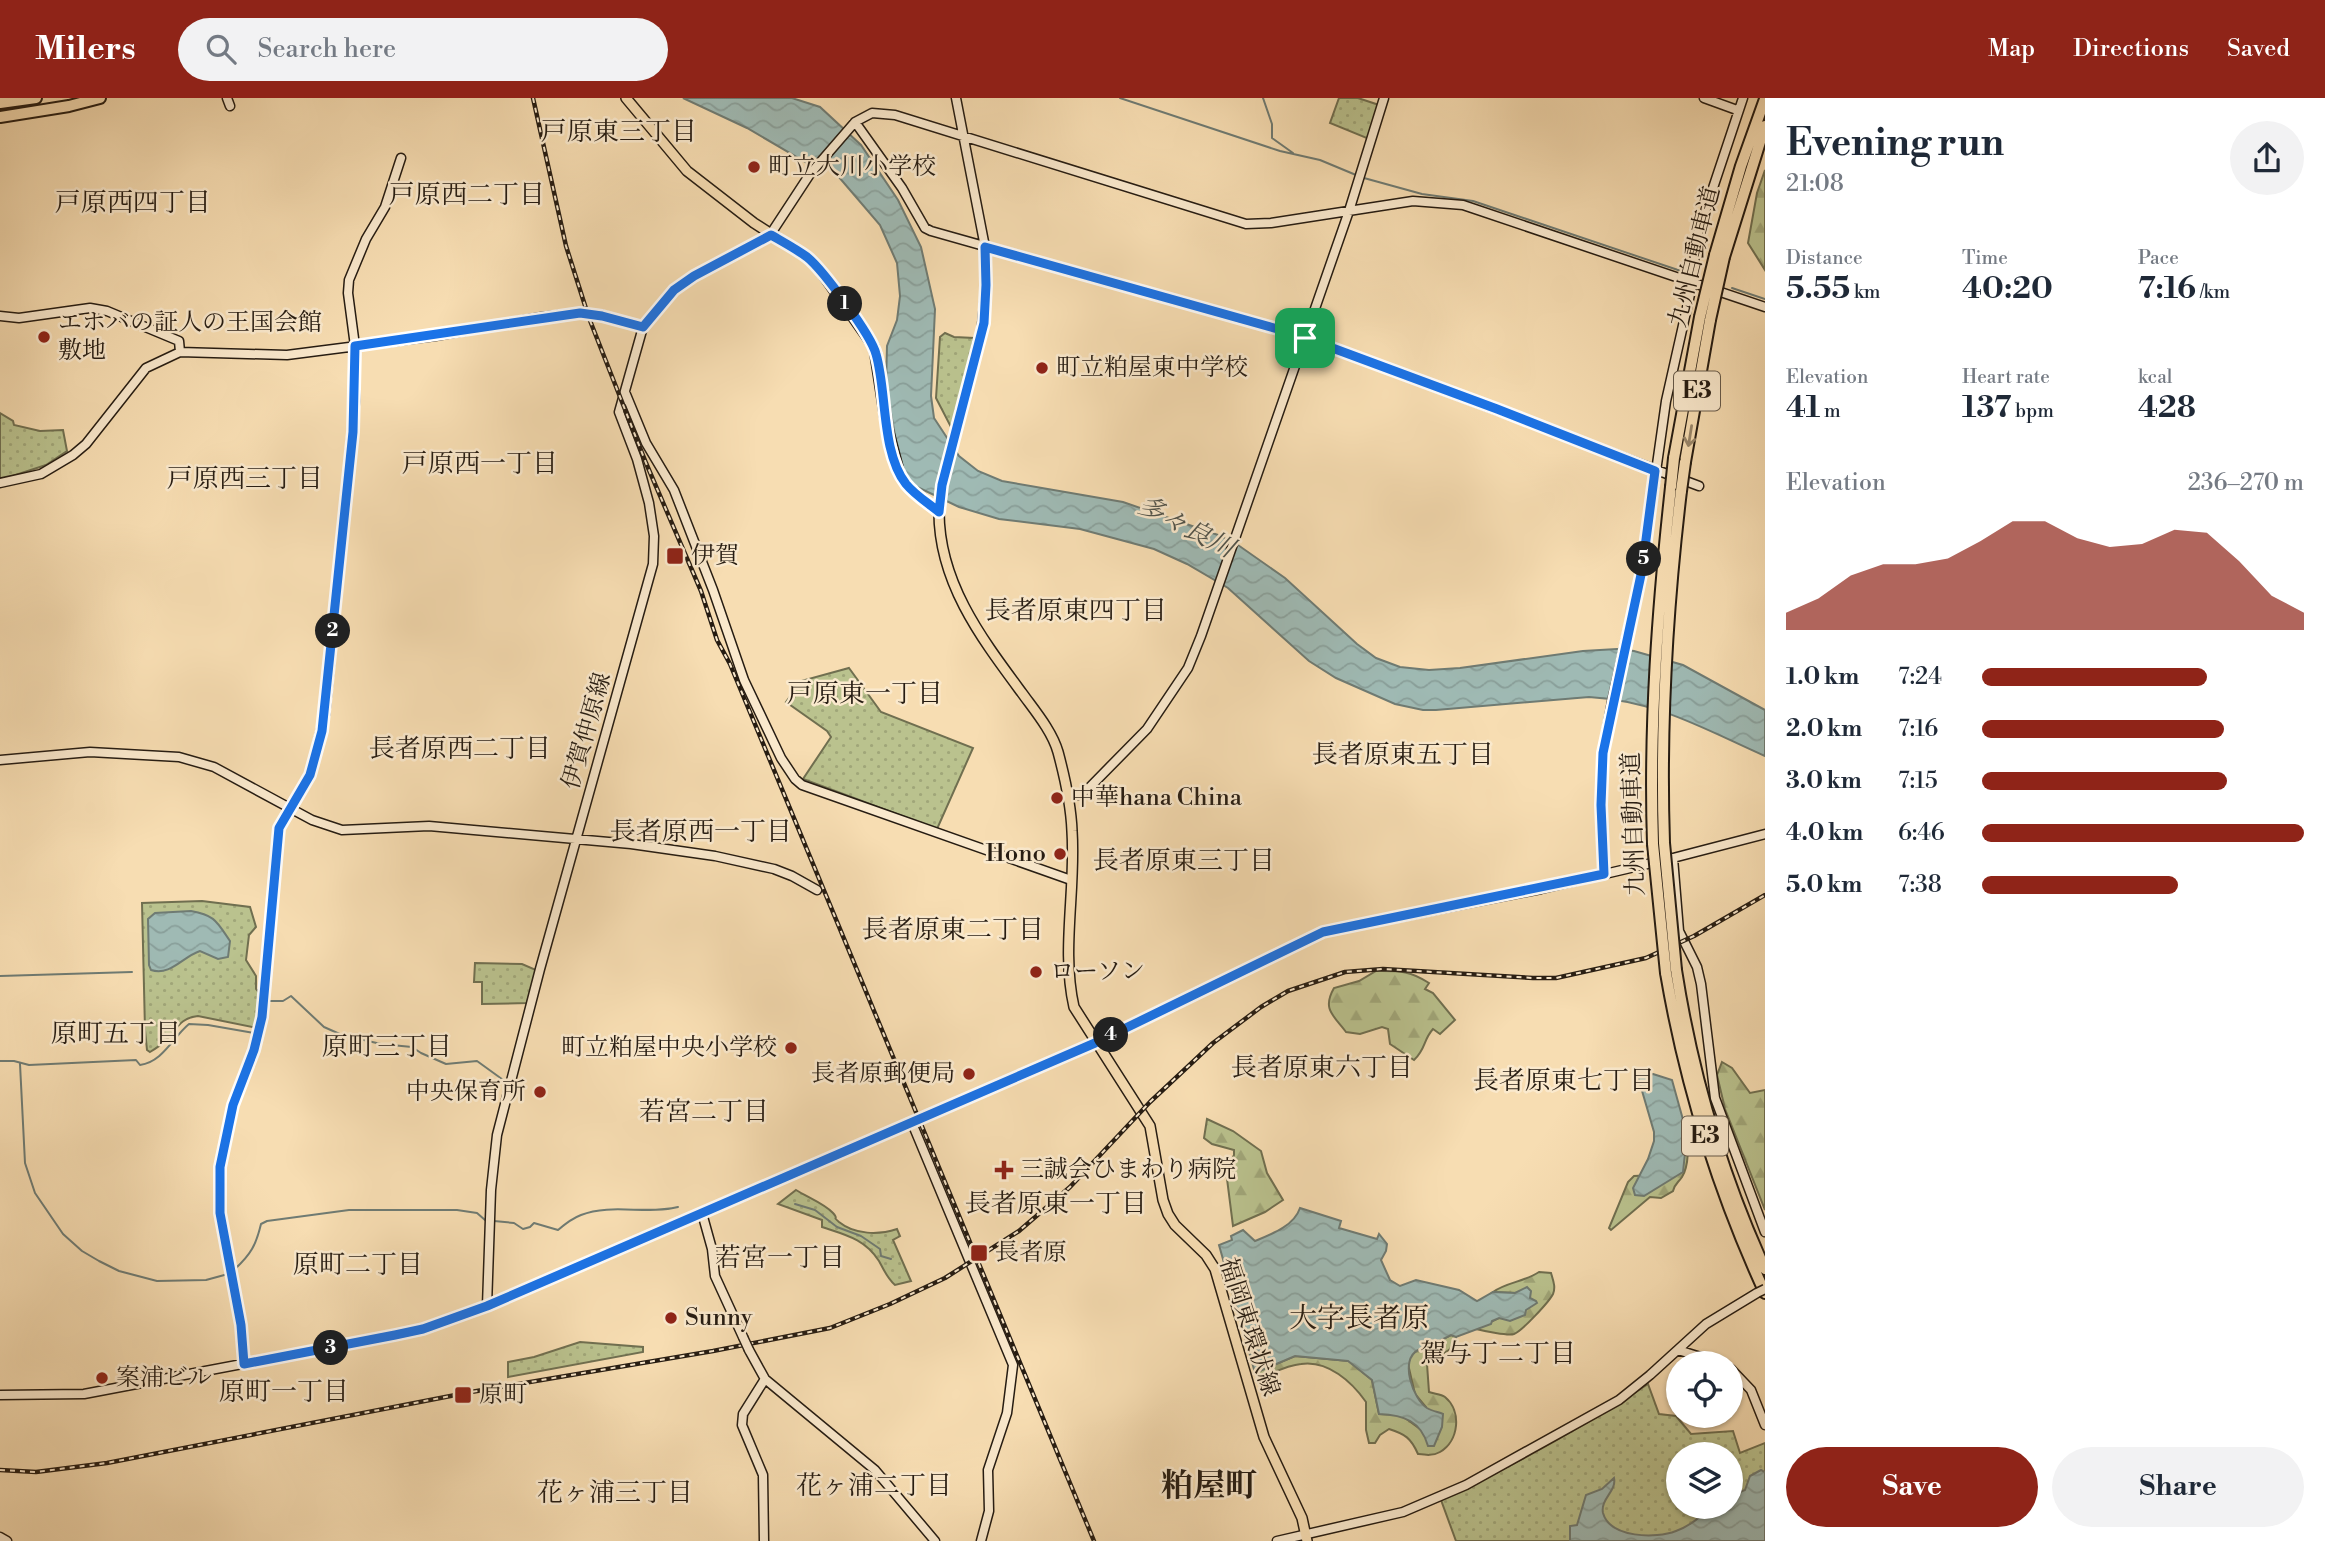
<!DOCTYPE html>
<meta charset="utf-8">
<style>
body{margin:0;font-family:"Libre Bodoni","Noto Serif JP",serif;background:#f2f2f3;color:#1f2937;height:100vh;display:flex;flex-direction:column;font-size:26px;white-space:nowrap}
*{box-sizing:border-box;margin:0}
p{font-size:23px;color:#747a83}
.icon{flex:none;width:38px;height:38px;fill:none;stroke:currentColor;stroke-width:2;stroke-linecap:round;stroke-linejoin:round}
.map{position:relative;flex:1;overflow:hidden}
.drawer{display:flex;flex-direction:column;background:#fff;width:560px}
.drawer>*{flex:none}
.fabs{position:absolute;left:1666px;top:1253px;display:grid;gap:14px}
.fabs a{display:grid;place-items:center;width:77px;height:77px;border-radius:50%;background:#fff;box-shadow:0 2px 5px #0004;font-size:35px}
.pin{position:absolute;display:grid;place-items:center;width:60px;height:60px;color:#fff;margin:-30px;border-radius:14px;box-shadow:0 4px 10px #0006}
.km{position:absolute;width:35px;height:35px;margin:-18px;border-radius:50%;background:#222;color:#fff;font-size:19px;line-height:35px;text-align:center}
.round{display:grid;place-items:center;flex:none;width:74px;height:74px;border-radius:37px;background:#f2f2f3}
.headline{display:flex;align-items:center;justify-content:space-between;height:119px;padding:0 21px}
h1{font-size:38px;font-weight:700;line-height:52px}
.figures{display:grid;grid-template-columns:repeat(3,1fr);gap:10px;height:119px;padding:7px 21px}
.figures div{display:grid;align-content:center}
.figures b{font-size:30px;font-weight:700}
.figures small{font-size:19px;font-weight:400}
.figures p{font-size:19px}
.chart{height:196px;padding:14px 21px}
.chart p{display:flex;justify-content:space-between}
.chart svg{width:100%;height:126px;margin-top:7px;fill:#8f2418;opacity:.7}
.primary-button{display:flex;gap:14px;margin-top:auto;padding:14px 21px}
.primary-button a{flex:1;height:80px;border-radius:42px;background:#8f2418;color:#fff;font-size:28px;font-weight:700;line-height:80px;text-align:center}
.primary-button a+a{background:#f2f2f3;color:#1f2937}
ul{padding:0 21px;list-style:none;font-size:23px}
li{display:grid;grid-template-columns:112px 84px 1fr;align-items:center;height:52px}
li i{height:18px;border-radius:9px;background:#8f2418}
header{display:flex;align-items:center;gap:42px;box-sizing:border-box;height:98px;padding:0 35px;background:#8f2418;color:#fff}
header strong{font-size:33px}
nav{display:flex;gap:38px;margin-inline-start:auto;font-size:24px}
.search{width:490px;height:63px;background:#f2f2f3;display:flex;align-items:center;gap:18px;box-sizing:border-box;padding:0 24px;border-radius:38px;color:#747a83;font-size:26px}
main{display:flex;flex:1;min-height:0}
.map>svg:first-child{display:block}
</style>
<header>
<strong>Milers</strong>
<div class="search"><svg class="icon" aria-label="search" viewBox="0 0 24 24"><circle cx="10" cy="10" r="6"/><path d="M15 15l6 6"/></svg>Search here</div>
<nav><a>Map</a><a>Directions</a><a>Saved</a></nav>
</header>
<main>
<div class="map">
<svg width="1765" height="1443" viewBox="0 0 1765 1443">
<defs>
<pattern id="forest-firs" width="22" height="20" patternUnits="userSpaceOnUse" patternTransform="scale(1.75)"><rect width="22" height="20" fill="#bac28e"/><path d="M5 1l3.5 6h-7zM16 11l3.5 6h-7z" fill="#a0a679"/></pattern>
<pattern id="park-dots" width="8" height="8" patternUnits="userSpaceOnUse" patternTransform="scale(1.75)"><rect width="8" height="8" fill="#bac28e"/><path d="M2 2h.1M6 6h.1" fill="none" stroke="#a0a679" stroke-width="1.8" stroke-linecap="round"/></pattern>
<pattern id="water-waves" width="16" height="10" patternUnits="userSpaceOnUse" patternTransform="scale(1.75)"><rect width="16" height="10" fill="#9fbab4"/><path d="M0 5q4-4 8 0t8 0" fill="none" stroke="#899f9a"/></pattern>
</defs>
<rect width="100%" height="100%" fill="#f7ddb2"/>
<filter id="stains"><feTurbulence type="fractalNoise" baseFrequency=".00286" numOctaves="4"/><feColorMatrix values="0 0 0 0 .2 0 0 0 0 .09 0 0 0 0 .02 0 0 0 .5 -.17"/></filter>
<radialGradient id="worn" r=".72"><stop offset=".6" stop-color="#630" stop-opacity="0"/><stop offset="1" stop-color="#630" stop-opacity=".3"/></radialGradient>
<!-- forest -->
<path fill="url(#forest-firs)" stroke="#706f50" stroke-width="2" d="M1765,72V172L1748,145L1757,95Z
M1376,873C1399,873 1409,872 1429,885L1425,891L1433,895L1455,922L1440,936L1433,931C1423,942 1426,951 1414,962L1390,946L1388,931L1382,929L1360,936L1346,934C1333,917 1322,911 1334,890L1359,883Z
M1722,964L1732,970L1750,995L1765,992V1112L1725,1011L1717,977Z
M1207,1021L1233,1033L1261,1053L1267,1075L1283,1102L1265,1114L1233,1128L1226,1073L1234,1057V1052L1212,1046L1204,1040Z
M1686,1033C1689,1045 1689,1068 1682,1079C1678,1085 1675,1085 1673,1093L1661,1100L1650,1099L1611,1132L1609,1130L1628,1084L1634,1078L1655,1077Z
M1539,1174L1551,1175C1553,1182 1556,1189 1553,1196C1549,1204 1522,1233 1514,1236C1508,1238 1484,1233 1476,1231L1499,1220L1515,1195L1493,1194C1507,1184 1524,1184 1539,1174Z
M1451,1237L1456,1239L1455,1248L1427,1266L1429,1294C1434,1296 1441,1296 1445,1299C1462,1313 1459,1343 1440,1354C1433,1358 1426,1357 1418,1356C1411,1340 1405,1336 1389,1331L1380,1337L1375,1345H1369L1366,1332V1304C1352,1284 1328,1262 1301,1266C1288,1267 1275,1274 1263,1279L1255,1275L1295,1258L1349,1263L1372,1282L1379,1316L1401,1317L1424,1334L1426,1309L1415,1296L1408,1266L1410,1258L1420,1250H1439V1243Z"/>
<!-- park -->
<path fill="url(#park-dots)" stroke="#706f50" stroke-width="2" fill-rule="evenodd" d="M1339,0H1358L1379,7L1369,41L1330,25Z
M945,235L954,239L974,240L952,331L936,300L940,239Z
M0,315L13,323L14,327L40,333L63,332L67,353L46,367L0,382Z
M849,570L881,614L973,650L937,731L803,681L831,639L827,633L786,604L801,583Z
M202,803L250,809L256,829L249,837L246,862L256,878V891L261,897L257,930L198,918C179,920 177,932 165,943C161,947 155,951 150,954L147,952L145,932L142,805Z
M475,865L522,866L536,872L527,905L482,906V884H474Z
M796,1092C807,1099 825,1106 833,1115C840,1123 831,1117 839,1124C855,1137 879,1137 897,1131L900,1138L893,1142L911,1183L895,1187C887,1180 884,1172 879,1163C865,1141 846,1137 822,1129V1122L778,1106Z
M580,1244L643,1249V1254L508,1279V1264L534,1259Z
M1648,1286L1659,1316L1676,1318L1691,1336L1733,1333L1740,1355L1765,1345V1443H1456L1441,1402C1513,1368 1582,1330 1648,1286ZM1678,1356H1731V1409H1678Z"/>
<!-- water -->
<path fill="url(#water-waves)" stroke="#6f7b73" stroke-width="2" d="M683,0H792L820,9L861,47L898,102L921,149L935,211L931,298L934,320L959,358L978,373L1002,383L1123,404L1218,437L1238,447L1285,480L1357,546L1376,560L1400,569L1429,572L1460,570L1583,553L1617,551L1634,553L1683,567L1765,612V658C1704,631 1658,603 1589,599L1436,612H1423L1395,606L1336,580L1309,563L1228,490L1187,466L1154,451L1080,431L999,421L959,409L911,386L904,373L897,349L886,287L887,248L897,222L900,198L897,165L880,127L832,71L807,65L747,30Z
M191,813C215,817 217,824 230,843L228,859L218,861L200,853C182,859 171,878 151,872L149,867L148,821L155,815Z
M1653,976L1672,982L1687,1036L1683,1074L1644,1098L1635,1097L1633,1090L1648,1061L1654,1043V1034L1638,979Z
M1300,1110L1341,1123L1339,1130L1377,1141L1379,1136L1387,1146L1386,1153L1381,1162L1390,1182L1400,1188L1416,1182L1459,1192L1477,1203L1493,1194L1515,1195L1527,1189L1531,1193L1530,1200L1536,1203L1537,1205L1526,1212L1525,1217L1510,1223L1499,1220L1492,1223L1491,1226L1456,1239L1451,1237L1439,1243L1440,1250C1433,1250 1424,1248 1418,1252C1399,1262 1413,1301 1427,1310C1432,1313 1438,1314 1443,1316L1442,1329L1434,1348H1428C1421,1323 1404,1317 1379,1316L1372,1282L1348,1263L1295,1258L1255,1275L1219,1147L1232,1142L1231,1138L1243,1132L1255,1143C1272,1136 1294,1128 1300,1110Z
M1761,1372L1765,1374V1443H1570V1428L1577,1427L1586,1397L1602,1391L1614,1380C1617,1393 1600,1401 1603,1415C1610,1440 1656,1441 1676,1433C1690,1428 1700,1419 1711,1409H1731V1391L1735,1396L1745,1392L1750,1378Z"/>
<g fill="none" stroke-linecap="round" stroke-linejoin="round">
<!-- stream -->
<path stroke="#6f7b73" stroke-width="2" d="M1120,0L1280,53L1320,62L1356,77
M1263,0L1272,26V40L1293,55
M1364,80L1422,96L1473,103L1681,173
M1732,190L1765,201
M0,878L132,874
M260,936H263L269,903H283L291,898L324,929L342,937L381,946L412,949L421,955L446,966L477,963L506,984
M0,963H14L29,967L136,962L140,967C163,964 173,939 189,926L208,927L254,935
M20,966L25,1065L35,1095L63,1136L82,1153L99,1163L119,1173L157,1183L206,1182L228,1176
M795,1106L815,1112L837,1129L861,1138L880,1151L881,1158L891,1161
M494,1123L514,1125L523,1131L530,1129L534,1125L558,1132C565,1126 573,1120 581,1117C611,1105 647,1117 678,1109
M235,1171C251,1156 256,1147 261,1126L267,1123L349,1112H457L477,1115L485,1122"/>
<!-- secondary casing -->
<g stroke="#261c12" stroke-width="11">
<path id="secondary" d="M227,0L230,8
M1704,0L1737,12
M855,24L902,90L925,130L931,133L1292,235L1699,388
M0,218L19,220L90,210L107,213L179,243L180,254
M625,294L646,345L674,392L713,492L744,582L781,660L795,681L802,687L1071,782
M0,385L41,376L73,357L86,346L146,270L180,254L287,257L435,238L542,219L580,215L602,217L643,229
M939,414L942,387L981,238L986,187L985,149L956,0
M0,662L90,654L179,659L214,669L312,722L342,732L429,728L631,746L715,758L774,771L792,778L817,792
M1068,697H1079L1089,690L1147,631L1188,570L1201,538L1349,113L1384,0
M1673,760L1679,833L1697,869L1701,886L1715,1000L1765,1134
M1604,776L1601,707L1603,655L1612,604L1642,472L1666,303L1693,183L1696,141L1743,0
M912,1025L1013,1267L1007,1315L988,1372L989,1413L981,1443
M702,1115L712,1151L715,1178L743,1239
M487,1208L491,1092L497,1037L540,871L653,466L654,438L649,405L637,361L619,314L643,229L674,192L694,178L770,137L810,76L855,24L872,15L895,17L1246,126L1271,125L1413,103L1463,107L1765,209
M749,1252L765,1281L743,1316L742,1327L763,1377L764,1443
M1678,1252L1720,1265
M244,1266L241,1227L220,1115V1069L233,1008L254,952L262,919L279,730L310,677L325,616L355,303V248L348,195L349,182L366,141L385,109L401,60
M1731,1271L1751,1292L1765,1327
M765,1281L875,1372L935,1443
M0,1297L84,1296L395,1237L423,1231L487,1208L1095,945L1323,834L1541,791L1673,760L1765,736
M0,1439L7,1443
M1277,1443L1403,1414L1466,1387L1619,1302L1650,1277L1706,1226L1757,1195"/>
</g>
<!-- primary casing -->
<g stroke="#261c12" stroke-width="12">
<path id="primary" d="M626,0L687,73L754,125L807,159L819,171L874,249L885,320L900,377L908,388L939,414C939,485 982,541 1022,595C1035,613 1052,633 1058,654C1065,680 1071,707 1072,733C1076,792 1061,852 1074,909L1150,1028L1163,1102L1168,1116L1175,1127L1206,1157L1215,1171L1264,1339L1302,1420L1307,1443"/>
</g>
<!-- highway casing -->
<g stroke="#261c12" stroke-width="14">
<path id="highway" d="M0,5L36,0
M0,19L69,8L100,0
M1715,157L1741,68L1765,1
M1724,159L1765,28
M1674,360L1700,219
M1685,364L1710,222
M1664,745C1660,627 1667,510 1681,393
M1653,746C1649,626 1658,508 1671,389
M1676,872C1692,974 1722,1077 1765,1171
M1666,875C1685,986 1718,1093 1765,1195"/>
</g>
<!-- secondary -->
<use href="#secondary" stroke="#fae9cd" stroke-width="8"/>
<!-- primary -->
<use href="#primary" stroke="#f7ddb2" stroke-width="9"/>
<!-- highway -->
<use href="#highway" stroke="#f7ddb2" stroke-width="10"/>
<!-- rail casing -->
<g stroke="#261c12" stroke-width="4.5">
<path id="rail" d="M533,0L566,148L589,220L646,365L701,493L717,542L730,566L1094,1443
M0,1372L36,1374L107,1365L471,1294L713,1253L830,1230L890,1206L945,1180L1019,1133L1070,1089L1150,1004L1213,945L1261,909L1288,893L1345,874L1383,871L1533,880H1556L1646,860L1694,838L1765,797"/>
</g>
<!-- rail -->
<use href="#rail" stroke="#fae9cd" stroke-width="2" stroke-dasharray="5" stroke-linecap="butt"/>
<!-- secondary-bridge casing -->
<g stroke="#261c12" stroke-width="11" stroke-linecap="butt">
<path id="secondary-bridge" d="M1757,1195L1765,1191
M743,1239L749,1252"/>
</g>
<!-- highway-bridge casing -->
<g stroke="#261c12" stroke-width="14" stroke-linecap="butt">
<path id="highway-bridge" d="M1700,219L1715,157
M1710,222L1724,159
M1671,389L1674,360
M1681,393L1685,364
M1664,745L1676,872
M1653,746L1666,875"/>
</g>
<!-- secondary-bridge -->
<use href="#secondary-bridge" stroke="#fae9cd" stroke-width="8"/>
<!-- highway-bridge -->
<use href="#highway-bridge" stroke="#f7ddb2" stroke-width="10"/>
</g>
<!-- one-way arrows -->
<defs><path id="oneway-shaft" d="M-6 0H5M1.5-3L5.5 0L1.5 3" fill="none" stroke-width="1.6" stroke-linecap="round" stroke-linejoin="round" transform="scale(1.75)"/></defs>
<use stroke="#99866a" href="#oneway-shaft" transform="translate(1690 338) rotate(99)"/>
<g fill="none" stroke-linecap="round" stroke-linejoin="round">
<!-- route casing -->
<g stroke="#fff" stroke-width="14">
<path id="route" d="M771,137C783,144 796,151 807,159C823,172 871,237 876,256C887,293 881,354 906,386C915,397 928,405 939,414L942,387L984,225L986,187L985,149L1292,235L1497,311L1655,373L1642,472L1603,655L1601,707L1604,776L1323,834L1095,945L487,1208L423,1231L395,1237L244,1266L241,1227L220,1115V1069L233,1007L254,952L262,919L279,730L310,677L322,633L353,334L355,248L580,215L602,218L643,229L674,192L694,178Z"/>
</g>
<!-- route -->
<use href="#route" stroke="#1a73e8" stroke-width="9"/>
</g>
<!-- markers -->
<g fill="#8f2418" stroke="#fae9cd" stroke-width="2.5">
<circle cx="754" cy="69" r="7"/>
<circle cx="44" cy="239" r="7"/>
<circle cx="1042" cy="270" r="7"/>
<rect x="666" y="449" width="18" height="18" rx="3.5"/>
<circle cx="1057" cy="700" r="7"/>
<circle cx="1060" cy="756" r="7"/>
<circle cx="1036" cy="874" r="7"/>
<circle cx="791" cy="950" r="7"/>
<circle cx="969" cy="976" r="7"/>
<circle cx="540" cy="994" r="7"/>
<path d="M1000.5 1061.5h7v7h7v7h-7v7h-7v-7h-7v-7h7z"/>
<rect x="970" y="1146" width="18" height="18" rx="3.5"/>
<circle cx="671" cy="1220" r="7"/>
<circle cx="102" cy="1280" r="7"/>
<rect x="454" y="1288" width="18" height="18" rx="3.5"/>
</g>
<g text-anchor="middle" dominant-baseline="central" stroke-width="5" stroke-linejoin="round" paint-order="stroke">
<!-- shield labels -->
<g fill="#fae9cd" stroke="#665a4a" stroke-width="2">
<rect x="1674" y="273.5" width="46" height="39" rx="5"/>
<rect x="1682" y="1018.5" width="46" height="39" rx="5"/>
</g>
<g font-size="23" font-weight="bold" fill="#261c12">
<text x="1697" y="293">E3</text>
<text x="1705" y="1038">E3</text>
</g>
<!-- poi labels -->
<g font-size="24" fill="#261c12" stroke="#fae9cd" text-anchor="start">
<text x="768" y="69">町立大川小学校</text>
<text x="58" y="225">エホバの証人の王国会館<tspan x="58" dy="28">敷地</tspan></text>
<text x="1056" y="270">町立粕屋東中学校</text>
<text x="691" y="458">伊賀</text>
<text x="1071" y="700">中華hana China</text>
<text x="1046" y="756" text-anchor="end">Hono</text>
<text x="1050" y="874">ローソン</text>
<text x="777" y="950" text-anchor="end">町立粕屋中央小学校</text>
<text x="955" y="976" text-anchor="end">長者原郵便局</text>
<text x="526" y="994" text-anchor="end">中央保育所</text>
<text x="1020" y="1072">三誠会ひまわり病院</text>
<text x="995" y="1155">長者原</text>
<text x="685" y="1220">Sunny</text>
<text x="116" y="1280">案浦ビル</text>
<text x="479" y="1297">原町</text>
</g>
<!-- street labels -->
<g font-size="24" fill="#261c12" stroke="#fae9cd">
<text transform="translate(1695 159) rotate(-76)">九州自動車道</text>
<text transform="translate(587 633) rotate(-74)">伊賀仲原線</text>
<text transform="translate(1634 726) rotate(-92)">九州自動車道</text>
<text transform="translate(1249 1229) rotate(72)">福岡東環状線</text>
</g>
<!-- neighbourhood labels -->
<g font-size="26" fill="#261c12" stroke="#fae9cd">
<text x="619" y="34">戸原東三丁目</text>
<text x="467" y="97">戸原西二丁目</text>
<text x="133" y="105">戸原西四丁目</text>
<text x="480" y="366">戸原西一丁目</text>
<text x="245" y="381">戸原西三丁目</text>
<text x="1076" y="513">長者原東四丁目</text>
<text x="865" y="596">戸原東一丁目</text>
<text x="460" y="651">長者原西二丁目</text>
<text x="1403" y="657">長者原東五丁目</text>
<text x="701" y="734">長者原西一丁目</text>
<text x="1184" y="763">長者原東三丁目</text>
<text x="953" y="832">長者原東二丁目</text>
<text x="116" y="936">原町五丁目</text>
<text x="387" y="949">原町三丁目</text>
<text x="1322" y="970">長者原東六丁目</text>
<text x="1564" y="983">長者原東七丁目</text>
<text x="704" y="1014">若宮二丁目</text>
<text x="1056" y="1106">長者原東一丁目</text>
<text x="780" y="1160">若宮一丁目</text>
<text x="358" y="1167">原町二丁目</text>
<text x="1498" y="1256">駕与丁二丁目</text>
<text x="284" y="1294">原町一丁目</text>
<text x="874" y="1388">花ヶ浦二丁目</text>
<text x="615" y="1395">花ヶ浦三丁目</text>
</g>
<!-- water labels -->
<g font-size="26" font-style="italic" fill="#50534b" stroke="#fae9cd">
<text transform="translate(1186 429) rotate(27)">多々良川</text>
</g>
<!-- quarter labels -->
<g font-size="28" fill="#261c12" stroke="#fae9cd">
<text x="1359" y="1220">大字長者原</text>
</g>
<!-- district labels -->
<g font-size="32" font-weight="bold" fill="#261c12" stroke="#fae9cd">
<text x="1209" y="1388">粕屋町</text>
</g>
</g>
<rect width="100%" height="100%" filter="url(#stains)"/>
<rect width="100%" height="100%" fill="url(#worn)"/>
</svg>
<div class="fabs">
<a><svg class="icon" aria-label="locate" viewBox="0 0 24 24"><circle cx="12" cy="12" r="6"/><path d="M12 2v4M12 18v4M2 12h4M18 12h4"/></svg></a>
<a><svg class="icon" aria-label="layers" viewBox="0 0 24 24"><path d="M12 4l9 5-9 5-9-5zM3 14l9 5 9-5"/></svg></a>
</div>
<div class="pin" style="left:1305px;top:240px;background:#1e9e55"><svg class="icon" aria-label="arrive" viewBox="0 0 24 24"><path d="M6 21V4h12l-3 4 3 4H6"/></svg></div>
<b class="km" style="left:845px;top:206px">1</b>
<b class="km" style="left:333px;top:533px">2</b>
<b class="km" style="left:331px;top:1250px">3</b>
<b class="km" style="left:1111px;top:937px">4</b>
<b class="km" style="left:1644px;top:461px">5</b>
</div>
<section class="drawer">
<div class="headline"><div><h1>Evening run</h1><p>21:08</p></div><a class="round"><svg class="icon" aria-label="share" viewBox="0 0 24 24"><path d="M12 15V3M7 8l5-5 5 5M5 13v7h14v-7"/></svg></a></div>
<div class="figures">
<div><p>Distance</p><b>5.55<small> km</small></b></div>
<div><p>Time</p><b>40:20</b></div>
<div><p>Pace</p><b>7:16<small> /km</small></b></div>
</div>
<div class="figures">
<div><p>Elevation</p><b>41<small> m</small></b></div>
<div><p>Heart rate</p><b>137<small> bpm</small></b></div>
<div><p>kcal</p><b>428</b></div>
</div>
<div class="chart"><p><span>Elevation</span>236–270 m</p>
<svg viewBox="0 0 160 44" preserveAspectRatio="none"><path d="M0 44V38L10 33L20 25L30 21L40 21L50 19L60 13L70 6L80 6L90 12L100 15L110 14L120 9L130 10L140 20L150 32L160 38V44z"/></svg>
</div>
<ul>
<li><b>1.0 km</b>7:24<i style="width:70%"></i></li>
<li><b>2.0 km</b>7:16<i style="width:75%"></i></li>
<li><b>3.0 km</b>7:15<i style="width:76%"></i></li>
<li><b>4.0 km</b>6:46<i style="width:100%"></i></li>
<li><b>5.0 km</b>7:38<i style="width:61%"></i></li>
</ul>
<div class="primary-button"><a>Save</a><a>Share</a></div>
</section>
</main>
